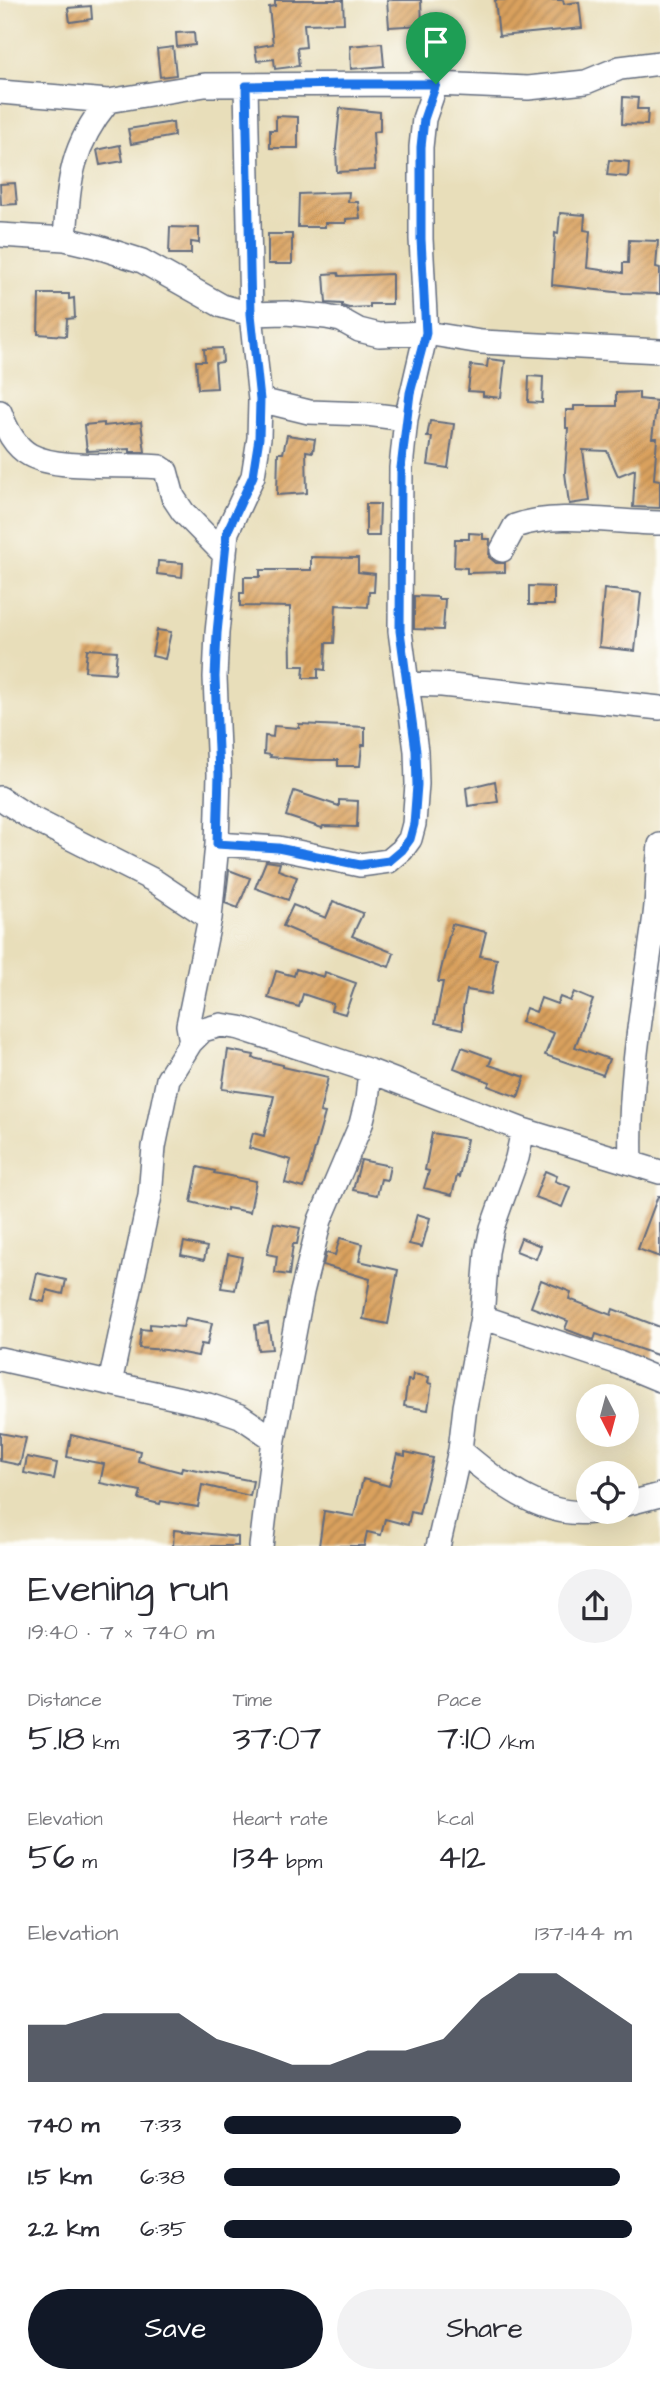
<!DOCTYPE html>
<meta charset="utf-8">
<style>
body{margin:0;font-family:"Architects Daughter",sans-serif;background:#f2f2f3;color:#2b2b33;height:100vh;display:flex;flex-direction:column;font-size:26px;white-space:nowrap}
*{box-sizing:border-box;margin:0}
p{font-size:23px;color:#7c7c81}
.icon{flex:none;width:38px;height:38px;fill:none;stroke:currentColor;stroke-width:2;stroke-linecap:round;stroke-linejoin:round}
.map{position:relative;height:1546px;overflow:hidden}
.panel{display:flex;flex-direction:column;background:#fff;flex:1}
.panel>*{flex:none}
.needle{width:46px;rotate:174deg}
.fabs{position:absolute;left:576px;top:1384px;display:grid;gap:14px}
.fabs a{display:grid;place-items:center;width:63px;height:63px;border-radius:50%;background:#fff;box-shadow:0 7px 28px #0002;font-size:35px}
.pin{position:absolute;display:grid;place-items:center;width:60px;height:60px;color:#fff;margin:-72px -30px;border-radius:50% 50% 50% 0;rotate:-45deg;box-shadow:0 0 7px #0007}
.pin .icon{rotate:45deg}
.round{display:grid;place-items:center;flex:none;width:74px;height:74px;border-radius:37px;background:#f2f2f3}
.head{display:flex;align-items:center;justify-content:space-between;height:119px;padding:0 28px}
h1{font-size:38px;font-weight:600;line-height:52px}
.stats{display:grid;grid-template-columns:repeat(3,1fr);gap:10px;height:119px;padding:7px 28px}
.stats div{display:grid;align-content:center}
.stats b{font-size:35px;font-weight:600}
.stats small{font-size:19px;font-weight:400}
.stats p{font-size:19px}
.chart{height:196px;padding:14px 28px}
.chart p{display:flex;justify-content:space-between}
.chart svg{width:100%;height:126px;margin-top:7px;fill:#111827;opacity:.7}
.button{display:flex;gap:14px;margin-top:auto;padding:14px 28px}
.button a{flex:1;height:80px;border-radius:42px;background:#111827;color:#fff;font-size:28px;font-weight:600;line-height:80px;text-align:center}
.button a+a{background:#f2f2f3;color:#2b2b33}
ul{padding:0 28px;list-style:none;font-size:23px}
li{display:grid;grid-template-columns:112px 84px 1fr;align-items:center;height:52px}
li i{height:18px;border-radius:9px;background:#111827}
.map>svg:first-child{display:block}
</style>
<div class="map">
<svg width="660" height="1547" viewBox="0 0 660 1547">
<defs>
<pattern id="building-hatch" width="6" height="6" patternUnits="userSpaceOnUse" patternTransform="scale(1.75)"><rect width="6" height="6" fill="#daa15d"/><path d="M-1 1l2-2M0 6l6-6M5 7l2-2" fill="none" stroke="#b08450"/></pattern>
</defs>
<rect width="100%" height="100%" fill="#fdfcf7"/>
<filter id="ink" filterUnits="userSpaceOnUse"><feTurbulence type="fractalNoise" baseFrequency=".0143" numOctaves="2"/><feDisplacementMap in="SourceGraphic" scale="14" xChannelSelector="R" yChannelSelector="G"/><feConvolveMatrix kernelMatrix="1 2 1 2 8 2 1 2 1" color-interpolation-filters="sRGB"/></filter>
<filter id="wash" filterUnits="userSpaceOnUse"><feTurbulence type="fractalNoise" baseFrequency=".00686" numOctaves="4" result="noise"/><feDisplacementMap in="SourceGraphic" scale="28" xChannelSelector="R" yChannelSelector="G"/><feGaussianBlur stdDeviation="1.57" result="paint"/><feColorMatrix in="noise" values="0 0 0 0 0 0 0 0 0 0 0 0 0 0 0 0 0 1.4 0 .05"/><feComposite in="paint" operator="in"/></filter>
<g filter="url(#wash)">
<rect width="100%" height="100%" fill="#e8deba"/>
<g id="blocks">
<!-- building -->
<path fill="url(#building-hatch)" d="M275,0H343L344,23L304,24L306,47L297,48L299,66L275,69L274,59L257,61L255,47L273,44L269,7L275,6Z
M387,0H421L422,25L389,27Z
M495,0H563L564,4L579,2L582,28L499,36Z
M91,6L92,19L70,22L68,8Z
M194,32L195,45L177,47L176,33Z
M382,43L384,66L351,69L350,46Z
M173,47L176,75L160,77L157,49Z
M623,97L638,98L637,109H648L647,125L622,124Z
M340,108L380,112V131L373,132L375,170L337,172L336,148Z
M276,116L298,117V148H270V130H276Z
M173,122L174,136L131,144L128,129Z
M120,145L123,161L100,165L97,150Z
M609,160L629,162L628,177L607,175Z
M15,183L17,204L1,205L0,184Z
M349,192L348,202H358L360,218L346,219V223H325V227H298L299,194Z
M560,213L585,215L584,230L590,231L587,268L623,273V263H628L629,240L658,241L656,267L660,268V294L624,293L552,285L555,233L558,234Z
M170,227L199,228V243L191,242V254H169Z
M268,234H292V264H268Z
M338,273L339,276L392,274V304H370V307L349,308L342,306V304L326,303L324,274Z
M39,294H69V299L74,298L75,318L67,319L66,336L38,334Z
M222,348L223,362L215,363L217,388L198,389L196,361H205L204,349Z
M488,359L505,361L501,398L483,396V392L468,391L471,365L487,367Z
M529,376L543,377L542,403L528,402Z
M639,392V399L657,401L652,438H657L654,479L660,480V508L633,507L635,469L618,476L607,451L583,450L590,501L569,504L565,473L568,428H566V410H574V406H616V393Z
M430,421L454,424L448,468L428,465L432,437H427Z
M141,422L145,452H130V449L87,451L84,425L104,423V426Z
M287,435L315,439L313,452L306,451L307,493L277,495L278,453H283Z
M366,504H380L379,536H366Z
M469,533L483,534V539H490L489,557L496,563H505V572L467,573V568L454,567L455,539H469Z
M311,557L358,558V572L375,574L374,592H369L368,607L336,605L334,643H326L325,670L318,669V678H303L304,666H291L290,607L240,606V593H244V577H260V570H311Z
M158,561L183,563L182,577L157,574Z
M529,586L554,587V605H529Z
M604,589L641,593L635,651L599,647Z
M414,596L438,597V599H445L443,630L414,629Z
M157,630L171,632L165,659L152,656Z
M87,649L117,651L115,673L85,671Z
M299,724L365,727V745H362L360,766H338V760H311L270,757L271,755L264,754L265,736L273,737L274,726L299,728Z
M495,781L498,802L468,806L466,788Z
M294,791L339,806V800L358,801L357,827L323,826L322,828L286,816Z
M266,861L280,863L278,870L297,877L288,900L255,888Z
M229,870L250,878L238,908L225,903Z
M333,901L363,913L352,936L394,953L389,967L311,938L283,926L293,905L326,918Z
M452,924L486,932L480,956L497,959L491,994L467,990L463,1009V1029L435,1023L443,982H438Z
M296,969L324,977L325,972L356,983L345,1014L331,1010L333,1004L303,994L299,1007L268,998L276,971L294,976Z
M574,992L593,1000L575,1047L609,1059L603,1075L545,1055L554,1033L521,1022L526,1008L536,1012L541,998L557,1004L560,997L570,1001Z
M462,1047L492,1058L489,1065L525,1077L518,1097L488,1086L490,1082L454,1068Z
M228,1050L254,1055L253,1058L283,1065V1067L328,1077L320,1112L325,1113L304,1188L285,1183L291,1160L249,1148L253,1133L264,1136L274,1096L222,1089Z
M432,1133L467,1139L459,1177L457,1176L452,1195L424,1188L429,1171L425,1170Z
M361,1160L390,1166L387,1180L381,1179L377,1195L353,1190Z
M198,1167L215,1171L214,1173L256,1181L250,1212L227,1208V1211L191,1202Z
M545,1171L557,1176L555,1181L570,1187L562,1207L535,1197Z
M658,1196H660V1257L638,1249Z
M417,1214L430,1218L422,1247L409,1244Z
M274,1223L300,1228L297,1244H293L289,1275L275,1273L277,1256L267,1254Z
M340,1238L363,1244L359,1261L398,1270L388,1324L363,1319L370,1279L323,1265L326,1253L335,1255Z
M521,1238L541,1246L536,1259L516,1251Z
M184,1242L207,1247L204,1260L181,1255Z
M228,1254L242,1257L235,1290L221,1288Z
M37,1273L66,1280L63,1294L47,1290L44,1302L31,1299Z
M541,1280L571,1292L569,1299L611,1315L613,1309L660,1327V1356L596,1334L594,1340L565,1329L568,1321L531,1307Z
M186,1318L212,1323L207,1345L201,1344L198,1356L166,1350L139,1348L141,1329L150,1330V1324L183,1327Z
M268,1323L272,1349L258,1350L255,1325Z
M413,1374L429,1377L428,1383L432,1384L428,1410L404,1406L408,1380L412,1381Z
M0,1433L26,1438L20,1465L0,1461Z
M71,1435L140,1451L138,1461L181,1472L182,1467L253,1481L250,1496L202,1485L198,1507L161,1501L160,1504L139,1499L141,1491L100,1483L104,1464L67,1457Z
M405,1452L433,1458L419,1514L411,1512L408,1525L385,1519L381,1535L367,1532L364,1546H319L324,1511L354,1516L363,1479L389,1486L397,1454L405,1456Z
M27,1457L57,1463L54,1479L24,1473Z
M174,1530L238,1537V1546H173Z"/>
</g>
</g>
<g filter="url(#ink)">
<use href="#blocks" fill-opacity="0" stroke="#636c7e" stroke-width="2"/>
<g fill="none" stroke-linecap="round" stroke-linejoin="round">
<!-- minor casing -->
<g stroke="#636c7e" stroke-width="26">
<path id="minor" d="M0,92L108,101L205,85L436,84L528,88L586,82L620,68L660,63
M0,235L65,239L95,246L142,261L222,306L251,314L286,313L326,317L341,320L359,330L379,335L426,333L481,342L660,351
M65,239C69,181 70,148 108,101
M260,400L309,412L367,414L406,419
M0,412C6,429 14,446 30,455C59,471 126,463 160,467L166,471L173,497L183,512L225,555
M502,550L515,526C557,511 615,523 660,523
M407,684L442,685L660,708
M0,798L29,817L153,880L210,918
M217,844L278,848L360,865L389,861L402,850L410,839L414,824L417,784L416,751L400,631L401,468L406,419L426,333L421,239V147L424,119L436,84
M191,1042L188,1025L210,918L217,844L219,774L215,677L217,633L227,532L253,476L259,438L260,400L251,314L246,86
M631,1162C628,1079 644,997 655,915C658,892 657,868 660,845
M482,1317L619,1363L660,1380
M0,1359L208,1405L240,1416L274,1439
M110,1383L150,1196L154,1147L168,1079L191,1042L203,1030L221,1025L240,1028L370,1071L523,1130L660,1172
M460,1450C495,1480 541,1518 591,1512
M626,1504L660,1495
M261,1547L274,1439L302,1292L320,1220L361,1124L367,1100L370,1071
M438,1547L460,1450L465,1407L482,1317L487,1252L492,1228L517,1158L523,1130"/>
</g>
<!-- minor -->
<use href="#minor" stroke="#fff" stroke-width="23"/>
</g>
</g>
<g fill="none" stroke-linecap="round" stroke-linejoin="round" filter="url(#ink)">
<!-- route casing -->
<g stroke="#fff" stroke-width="14">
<path id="route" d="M343,84H436L424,119L421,147V239L426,333L410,393L401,468L400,631L416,751L417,785L414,824L410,839L402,850L389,861L360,865L278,848L217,844L219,774L215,677L217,633L227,532L253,476L259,438L260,400L251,314L246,86Z"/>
</g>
<!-- route -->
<use href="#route" stroke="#1a73e8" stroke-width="9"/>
</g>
</svg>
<div class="fabs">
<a><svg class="needle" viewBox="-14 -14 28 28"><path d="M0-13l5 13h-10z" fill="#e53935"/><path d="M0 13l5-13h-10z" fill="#7c7c81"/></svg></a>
<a><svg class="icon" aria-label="locate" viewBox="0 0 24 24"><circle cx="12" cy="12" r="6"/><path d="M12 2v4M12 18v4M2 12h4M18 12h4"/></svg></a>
</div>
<div class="pin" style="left:436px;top:84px;background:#1e9e55"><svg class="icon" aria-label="arrive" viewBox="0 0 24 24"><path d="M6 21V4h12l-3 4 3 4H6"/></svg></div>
</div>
<section class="panel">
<div class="head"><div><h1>Evening run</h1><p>19:40 · 7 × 740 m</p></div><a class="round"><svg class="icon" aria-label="share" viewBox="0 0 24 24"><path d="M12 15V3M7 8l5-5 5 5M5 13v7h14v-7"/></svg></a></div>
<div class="stats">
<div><p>Distance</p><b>5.18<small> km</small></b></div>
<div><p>Time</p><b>37:07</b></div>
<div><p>Pace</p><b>7:10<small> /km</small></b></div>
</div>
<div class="stats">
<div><p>Elevation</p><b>56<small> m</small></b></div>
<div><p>Heart rate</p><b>134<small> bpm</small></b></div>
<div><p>kcal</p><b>412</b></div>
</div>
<div class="chart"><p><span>Elevation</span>137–144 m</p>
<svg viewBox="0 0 160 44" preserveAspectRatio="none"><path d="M0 44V24L10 24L20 20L30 20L40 20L50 29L60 33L70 38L80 38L90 33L100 33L110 29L120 15L130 6L140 6L150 15L160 24V44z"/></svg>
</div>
<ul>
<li><b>740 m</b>7:33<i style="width:58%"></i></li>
<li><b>1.5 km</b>6:38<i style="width:97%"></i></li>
<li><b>2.2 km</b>6:35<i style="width:100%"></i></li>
</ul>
<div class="button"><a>Save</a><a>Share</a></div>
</section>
